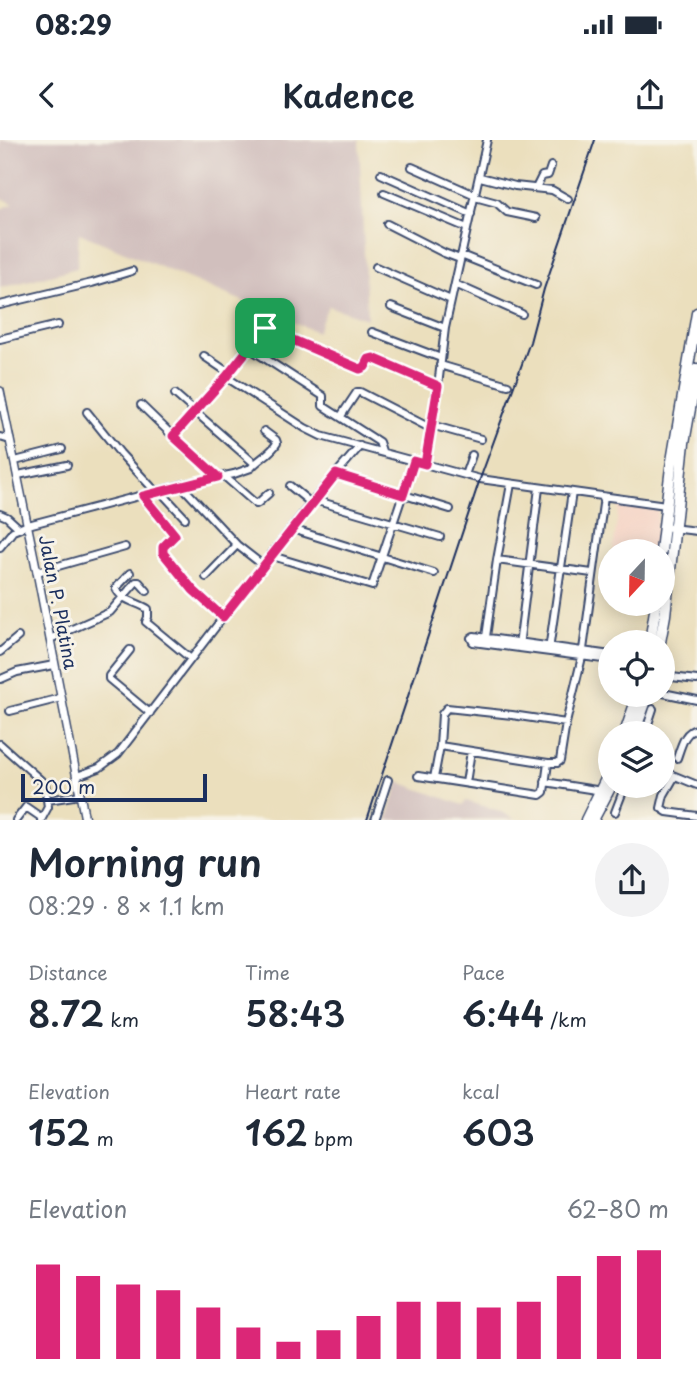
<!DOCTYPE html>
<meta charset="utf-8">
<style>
body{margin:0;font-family:"Playpen Sans",sans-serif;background:#f2f2f3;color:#1f2937;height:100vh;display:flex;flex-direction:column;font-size:26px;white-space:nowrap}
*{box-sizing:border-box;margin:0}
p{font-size:23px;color:#747a83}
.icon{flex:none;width:38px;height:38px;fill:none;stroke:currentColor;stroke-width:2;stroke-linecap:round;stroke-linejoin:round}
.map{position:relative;height:680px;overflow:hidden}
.details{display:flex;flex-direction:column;background:#fff;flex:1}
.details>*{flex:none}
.needle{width:46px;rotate:202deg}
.buttons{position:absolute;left:598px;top:399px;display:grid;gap:14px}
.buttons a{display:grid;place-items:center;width:77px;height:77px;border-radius:50%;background:#fff;box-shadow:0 4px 18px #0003;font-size:35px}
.scale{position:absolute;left:21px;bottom:18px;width:186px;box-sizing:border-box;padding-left:7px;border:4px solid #1b2f5e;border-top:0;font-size:19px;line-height:24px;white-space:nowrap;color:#1b2f5e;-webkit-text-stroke:5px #f7f3e8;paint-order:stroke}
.pin{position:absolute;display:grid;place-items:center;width:60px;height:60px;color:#fff;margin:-30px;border-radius:14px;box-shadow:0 4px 10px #0006}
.round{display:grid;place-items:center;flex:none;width:74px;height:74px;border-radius:37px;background:#f2f2f3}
.headline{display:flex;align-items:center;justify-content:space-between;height:119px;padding:0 28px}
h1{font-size:38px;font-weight:600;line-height:52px}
.figures{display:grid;grid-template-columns:repeat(3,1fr);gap:10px;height:119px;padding:7px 28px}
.figures div{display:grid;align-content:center}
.figures b{font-size:35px;font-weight:600}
.figures small{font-size:19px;font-weight:400}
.figures p{font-size:19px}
.chart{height:196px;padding:14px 28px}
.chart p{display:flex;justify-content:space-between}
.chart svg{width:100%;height:126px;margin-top:7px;stroke:#db2777;stroke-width:6}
.status{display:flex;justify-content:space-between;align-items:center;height:49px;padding:0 35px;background:#fff;direction:ltr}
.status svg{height:19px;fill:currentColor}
header{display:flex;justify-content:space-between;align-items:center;height:91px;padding:0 28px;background:#fff;font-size:32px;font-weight:600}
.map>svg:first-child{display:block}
</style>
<div class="status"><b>08:29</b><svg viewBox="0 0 49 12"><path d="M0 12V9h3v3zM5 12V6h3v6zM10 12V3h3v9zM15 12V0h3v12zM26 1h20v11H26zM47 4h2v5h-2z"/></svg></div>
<header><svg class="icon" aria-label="back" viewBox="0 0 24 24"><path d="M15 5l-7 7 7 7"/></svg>Kadence<svg class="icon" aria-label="share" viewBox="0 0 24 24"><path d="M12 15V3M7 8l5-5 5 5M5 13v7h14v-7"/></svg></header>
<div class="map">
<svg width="697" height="680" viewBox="0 0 697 680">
<rect width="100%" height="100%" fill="#f7f3e8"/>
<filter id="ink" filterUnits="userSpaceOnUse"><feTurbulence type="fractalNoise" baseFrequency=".0143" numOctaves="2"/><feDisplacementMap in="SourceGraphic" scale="14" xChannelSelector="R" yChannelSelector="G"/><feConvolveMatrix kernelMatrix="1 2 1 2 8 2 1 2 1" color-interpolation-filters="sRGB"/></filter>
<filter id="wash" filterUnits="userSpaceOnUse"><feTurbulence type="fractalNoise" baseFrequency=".00686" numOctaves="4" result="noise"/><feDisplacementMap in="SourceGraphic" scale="28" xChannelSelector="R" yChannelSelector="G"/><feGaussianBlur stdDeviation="1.57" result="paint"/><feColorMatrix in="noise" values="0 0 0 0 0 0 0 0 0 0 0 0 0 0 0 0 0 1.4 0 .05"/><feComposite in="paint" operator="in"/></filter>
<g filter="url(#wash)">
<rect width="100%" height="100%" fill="#ebdfbd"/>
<!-- built -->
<path fill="#f5d2c3" d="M619,365L658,370L655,411H613Z
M611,426V464H650V472L606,465Z"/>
<!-- industrial -->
<path fill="#d1bfbd" d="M0,0H359L367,179L328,166L317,192L79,93L77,128L0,148V69L14,64L0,57Z
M399,642L463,665L466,661L497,670L515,679L387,680Z"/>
</g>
<g filter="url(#ink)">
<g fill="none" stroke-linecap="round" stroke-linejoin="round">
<!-- minor casing -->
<g stroke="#3a496c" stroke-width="10">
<path id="minor" d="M412,27L475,55
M381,34L471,74
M480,37L515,46L552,50L568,59
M536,48L542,36L548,35L551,26
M384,53L467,88
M475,57L497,63L507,72L536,78
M387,84L444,113L460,119
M461,115L536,145
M376,127L451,160
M455,144L522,174
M0,165L92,143L132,131
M391,167L445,188
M372,192L441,218
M0,199L58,185
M249,208L323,256V266L379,302L382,311
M204,216L229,233
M440,225L508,245
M226,237L305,288L321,296L480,339L666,365
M175,254L254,323
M141,265L173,296L218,337
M87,272L120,313L157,353
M341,276L357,252H360L430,288
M431,285L481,299
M173,296L226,237L265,188L360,229L365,227L369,219L373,218L438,246
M0,297L10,300
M15,321L62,309
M425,324L438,246L445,188L487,0
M336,334L450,369
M18,335L67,325
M465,335L472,315
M224,336L256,364L258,363L269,353
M181,345L237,405L264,426
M290,346L311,363
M161,352L185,378
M143,356L175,395L163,407V413L193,450L223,477
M314,360L440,397
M0,374L7,377L19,388
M663,387L697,391
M292,389L434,433
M0,407L13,391L28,385L181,345L234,334L251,328C258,319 271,314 277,303L276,300L264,291
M272,416L372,446L414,321
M497,420L592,433
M37,432L125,407
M130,433L116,448C120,460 137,462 148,469V477L146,482L191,519
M206,437L237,405
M486,497L497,420L511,344
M50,499L110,472L136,442H139L147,451
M519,506L539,348
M130,510L109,536V539L150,573
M549,510L572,352
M0,512L18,497
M611,515L474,496L471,498L473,502L611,520
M663,536L697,540
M1,539L17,532L54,525
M663,553L697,560
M10,571L61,558
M645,593L653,569
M0,604L45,644L48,667L41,680
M440,606L548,623H557L560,621L566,583L582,517L604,357
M677,618C681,607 684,591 697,589
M663,631L697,645
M77,636L99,628L118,614L311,363L360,306
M418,636L540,655L544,652L548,623
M675,636L664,655L661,668L667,672L697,676
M434,638L440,606L442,574L447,568L512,575L566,583
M545,642L602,651
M466,643L471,611
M48,660L80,655
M615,672L625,646
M16,680L26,667L42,678
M375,680L388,640"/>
</g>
<!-- tertiary casing -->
<g stroke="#3a496c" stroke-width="10">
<path id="tertiary" d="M0,251L37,432L85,680"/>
</g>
<!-- trunk casing -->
<g stroke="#3a496c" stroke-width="13">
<path id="trunk" d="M661,411L671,327L697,173
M650,502L656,464
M660,502L665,475L684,303L697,229
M625,593L638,555
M634,593L648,555
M586,680L611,629
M593,680L611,646"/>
</g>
<!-- minor -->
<use href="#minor" stroke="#fff" stroke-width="6"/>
<!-- tertiary -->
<use href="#tertiary" stroke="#fff" stroke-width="7"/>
<!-- trunk -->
<use href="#trunk" stroke="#fff" stroke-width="10"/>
<!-- rail -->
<path stroke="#1b2f5e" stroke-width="2" d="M367,680L480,339L530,202L544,149L595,0"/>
</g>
</g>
<g fill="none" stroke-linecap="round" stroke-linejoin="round" filter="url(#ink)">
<!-- route casing -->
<g stroke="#fff" stroke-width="14">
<path id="route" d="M265,188L360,229L365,227L369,219L373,218L438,246L425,324L414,321L403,355L336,334L223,477L193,450L163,413V407L175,395L143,356L218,337L173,296L226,237Z"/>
</g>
<!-- route -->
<use href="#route" stroke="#db2777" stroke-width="9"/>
</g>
<g text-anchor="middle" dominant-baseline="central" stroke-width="6" stroke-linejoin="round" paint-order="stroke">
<!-- street labels -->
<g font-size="18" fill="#1b2f5e" stroke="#f7f3e8">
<text transform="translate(59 462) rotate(79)">Jalan P. Platina</text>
</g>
</g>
</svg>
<div class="buttons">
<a><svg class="needle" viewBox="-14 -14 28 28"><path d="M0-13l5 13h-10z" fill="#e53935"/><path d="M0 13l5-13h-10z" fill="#747a83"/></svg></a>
<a><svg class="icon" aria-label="locate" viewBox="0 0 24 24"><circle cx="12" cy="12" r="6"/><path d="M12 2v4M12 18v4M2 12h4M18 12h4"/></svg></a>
<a><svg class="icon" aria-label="layers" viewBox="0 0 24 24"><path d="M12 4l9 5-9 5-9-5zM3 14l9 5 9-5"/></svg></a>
</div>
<div class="scale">200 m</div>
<div class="pin" style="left:265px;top:188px;background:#1e9e55"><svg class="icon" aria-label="arrive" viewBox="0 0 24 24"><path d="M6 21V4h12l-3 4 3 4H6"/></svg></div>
</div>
<section class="details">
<div class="headline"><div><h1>Morning run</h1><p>08:29 · 8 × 1.1 km</p></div><a class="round"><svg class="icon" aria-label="share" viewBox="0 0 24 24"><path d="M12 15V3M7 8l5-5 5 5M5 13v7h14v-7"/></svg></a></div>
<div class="figures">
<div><p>Distance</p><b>8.72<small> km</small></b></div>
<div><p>Time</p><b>58:43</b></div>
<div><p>Pace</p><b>6:44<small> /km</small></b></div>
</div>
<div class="figures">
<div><p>Elevation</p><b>152<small> m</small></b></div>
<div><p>Heart rate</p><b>162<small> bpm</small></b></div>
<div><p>kcal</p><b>603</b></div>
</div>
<div class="chart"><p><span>Elevation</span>62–80 m</p>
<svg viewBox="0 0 160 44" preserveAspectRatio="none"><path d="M5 44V11M15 44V15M25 44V18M35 44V20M45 44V26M55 44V33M65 44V38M75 44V34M85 44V29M95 44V24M105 44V24M115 44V26M125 44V24M135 44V15M145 44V8M155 44V6"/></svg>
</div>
</section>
